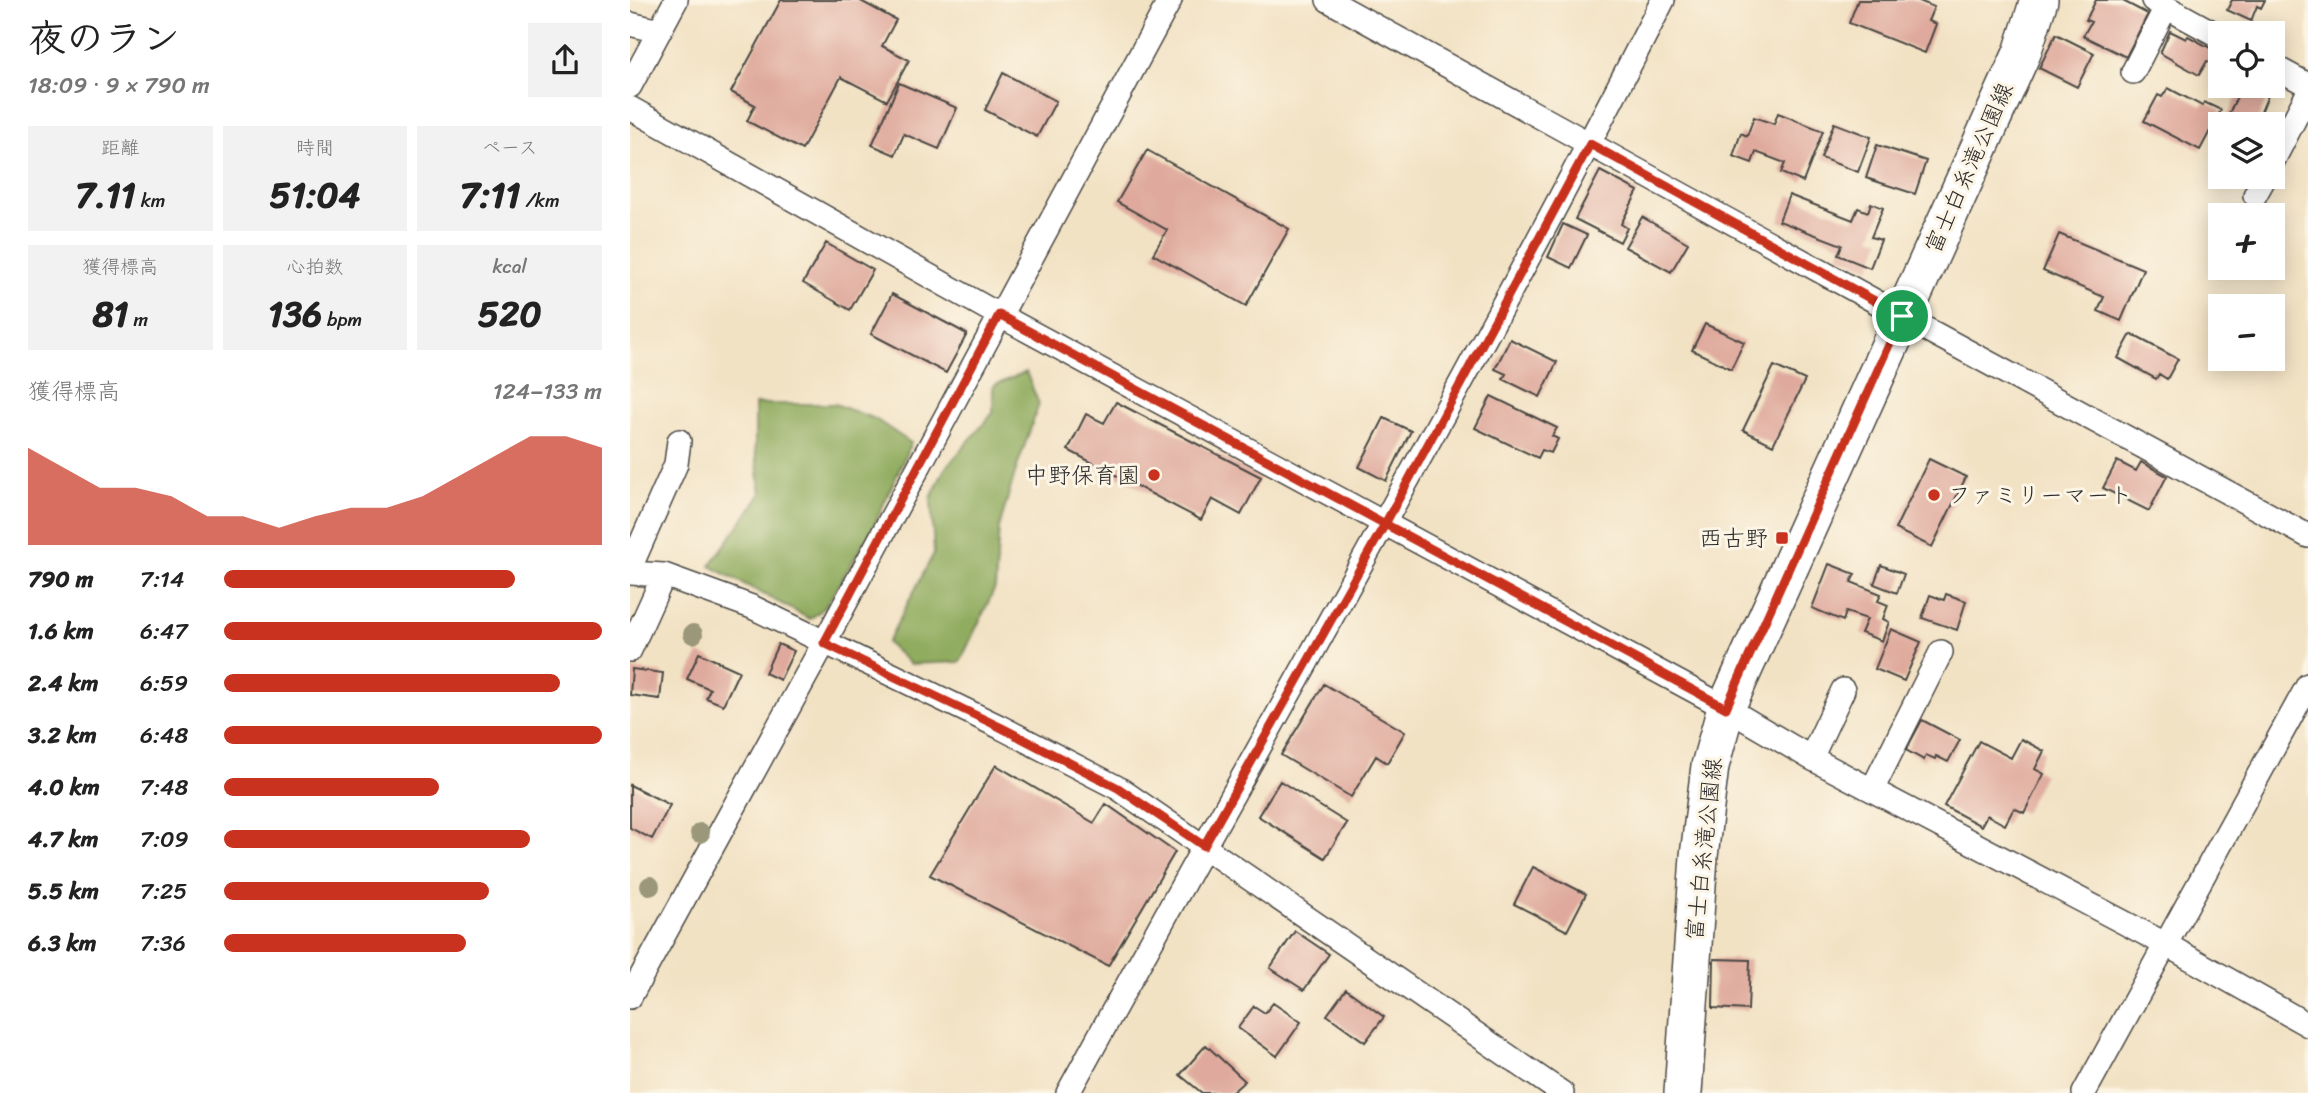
<!DOCTYPE html>
<html lang="ja">
<meta charset="utf-8">
<style>
body{margin:0;font-family:Sriracha,"Klee One",sans-serif;background:#f2f2f2;color:#222;height:100vh;display:flex;flex-direction:column;font-size:26px;white-space:nowrap}
*{box-sizing:border-box;margin:0}
p{font-size:23px;color:#767676}
.icon{flex:none;width:38px;height:38px;fill:none;stroke:currentColor;stroke-width:2;stroke-linecap:round;stroke-linejoin:round}
.map{position:relative;flex:1;overflow:hidden}
.panel{display:flex;flex-direction:column;background:#fff;width:630px}
.panel>*{flex:none}
.tools{position:absolute;left:1578px;top:21px;display:grid;gap:14px}
.tools a{display:grid;place-items:center;width:77px;height:77px;border-radius:0px;background:#fff;box-shadow:0 4px 18px #0003;font-size:35px}
.pin{position:absolute;display:grid;place-items:center;width:60px;height:60px;color:#fff;margin:-30px;border:4px solid #fff;border-radius:50%;box-shadow:0 2px 7px #0007}
.round{display:grid;place-items:center;flex:none;width:74px;height:74px;border-radius:0px;background:#f2f2f2}
.headline{display:flex;align-items:center;justify-content:space-between;height:119px;padding:0 28px}
h1{font-size:38px;font-weight:700;line-height:52px}
.stats{display:grid;grid-template-columns:repeat(3,1fr);gap:10px;height:119px;padding:7px 28px}
.stats div{display:grid;align-content:center;border-radius:0px;background:#f2f2f2;text-align:center}
.stats b{font-size:35px;font-weight:700}
.stats small{font-size:19px;font-weight:400}
.stats p{font-size:19px}
.chart{height:196px;padding:14px 28px}
.chart p{display:flex;justify-content:space-between}
.chart svg{width:100%;height:126px;margin-top:7px;fill:#c8321e;opacity:.7}
ul{padding:0 28px;list-style:none;font-size:23px}
li{display:grid;grid-template-columns:112px 84px 1fr;align-items:center;height:52px}
li i{height:18px;border-radius:9px;background:#c8321e}
main{display:flex;flex:1;min-height:0}
.map>svg:first-child{display:block}
</style>
<main>
<section class="panel">
<div class="headline"><div><h1>夜のラン</h1><p>18:09 · 9 × 790 m</p></div><a class="round"><svg class="icon" aria-label="share" viewBox="0 0 24 24"><path d="M12 15V3M7 8l5-5 5 5M5 13v7h14v-7"/></svg></a></div>
<div class="stats">
<div><p>距離</p><b>7.11<small> km</small></b></div>
<div><p>時間</p><b>51:04</b></div>
<div><p>ペース</p><b>7:11<small> /km</small></b></div>
</div>
<div class="stats">
<div><p>獲得標高</p><b>81<small> m</small></b></div>
<div><p>心拍数</p><b>136<small> bpm</small></b></div>
<div><p>kcal</p><b>520</b></div>
</div>
<div class="chart"><p><span>獲得標高</span>124–133 m</p>
<svg viewBox="0 0 160 44" preserveAspectRatio="none"><path d="M0 44V10L10 17L20 24L30 24L40 27L50 34L60 34L70 38L80 34L90 31L100 31L110 27L120 20L130 13L140 6L150 6L160 10V44z"/></svg>
</div>
<ul>
<li><b>790 m</b>7:14<i style="width:77%"></i></li>
<li><b>1.6 km</b>6:47<i style="width:100%"></i></li>
<li><b>2.4 km</b>6:59<i style="width:89%"></i></li>
<li><b>3.2 km</b>6:48<i style="width:100%"></i></li>
<li><b>4.0 km</b>7:48<i style="width:57%"></i></li>
<li><b>4.7 km</b>7:09<i style="width:81%"></i></li>
<li><b>5.5 km</b>7:25<i style="width:70%"></i></li>
<li><b>6.3 km</b>7:36<i style="width:64%"></i></li>
</ul>
</section>
<div class="map">
<svg width="1678" height="1093" viewBox="0 0 1678 1093">
<rect width="100%" height="100%" fill="#fcf5e5"/>
<filter id="ink" filterUnits="userSpaceOnUse"><feTurbulence type="fractalNoise" baseFrequency=".0143" numOctaves="2"/><feDisplacementMap in="SourceGraphic" scale="14" xChannelSelector="R" yChannelSelector="G"/><feConvolveMatrix kernelMatrix="1 2 1 2 8 2 1 2 1" color-interpolation-filters="sRGB"/></filter>
<filter id="wash" filterUnits="userSpaceOnUse"><feTurbulence type="fractalNoise" baseFrequency=".00686" numOctaves="4" result="noise"/><feDisplacementMap in="SourceGraphic" scale="28" xChannelSelector="R" yChannelSelector="G"/><feGaussianBlur stdDeviation="1.57" result="paint"/><feColorMatrix in="noise" values="0 0 0 0 0 0 0 0 0 0 0 0 0 0 0 0 0 1.4 0 .05"/><feComposite in="paint" operator="in"/></filter>
<g filter="url(#wash)">
<rect width="100%" height="100%" fill="#f2e2c4"/>
<!-- forest -->
<path fill="#90ac5f" stroke="#5e6c45" stroke-width="2" d="M396,372L409,404L385,473L369,528L365,588L330,662L280,664L257,643L304,553L301,498L314,470L363,413V386Z
M125,404H205L245,419L281,443L243,528L195,607L180,619L80,566L131,494L125,448Z"/>
<g id="blocks">
<!-- building -->
<path fill="#dfaa9d" d="M151,0H229L266,20L252,46L279,60L257,101L211,77L172,150L117,121L125,105L101,92Z
M1228,0H1287L1304,7L1298,21L1306,24L1295,53L1219,23Z
M1466,0H1491L1518,14L1496,57L1453,36L1461,22L1456,20Z
M1602,0H1635L1631,8L1627,6L1621,21L1597,10Z
M1540,31L1556,39L1558,36L1588,52L1581,63L1577,61L1569,75L1530,53Z
M1426,34L1464,53L1447,87L1409,68Z
M373,73L426,101L407,137L355,110Z
M269,83L327,108L309,149L274,134L265,155L242,145Z
M1612,86H1642L1626,124H1594Z
M1538,88L1572,106L1574,102L1591,110L1570,150L1514,121L1528,95L1532,97Z
M1148,113L1193,131L1173,182L1151,173L1155,163L1126,152L1122,163L1103,156L1111,133L1117,136L1124,117L1144,124Z
M1204,123L1241,137L1228,172L1191,158Z
M1247,145L1296,161L1285,194L1236,178Z
M517,150L659,229L616,306L523,254L537,230L487,202Z
M970,171L1008,191L991,224L997,228L990,242L945,219Z
M1159,195L1223,220L1228,208L1238,212L1241,203L1253,208L1241,237L1251,240L1240,268L1208,255L1212,245L1149,221Z
M1012,217L1058,243L1041,272L995,247Z
M933,224L957,235L941,268L918,257Z
M1429,234L1513,269L1491,321L1468,311L1474,297L1413,271Z
M196,243L243,270L220,310L173,283Z
M262,294L337,334L316,373L241,334Z
M1075,324L1114,342L1101,369L1062,350Z
M1501,334L1548,359L1537,379L1529,374L1526,379L1488,358Z
M880,339L927,362L910,397L873,379L876,374L865,369Z
M1144,366L1175,380L1143,445L1113,430Z
M861,396L927,428L922,436L928,439L921,453L912,450L908,458L845,428Z
M486,402L631,477L611,515L582,499L571,520L438,450L456,414L474,423Z
M754,418L781,431L756,481L729,467Z
M1299,459L1336,477L1302,547L1265,529Z
M1487,461L1506,471L1511,462L1537,476L1519,511L1473,488Z
M1199,564L1225,574L1221,582L1251,594L1248,601L1258,605L1253,619L1259,622L1252,641L1231,633L1237,619L1216,612L1213,621L1182,608Z
M1251,565L1274,574L1267,593L1244,584Z
M1316,594L1336,601L1327,630L1292,618L1300,595L1314,600Z
M1261,629L1291,642L1274,681L1245,669Z
M148,644L164,651L150,680L135,673Z
M69,653L109,671L93,705L76,698L80,689L57,679Z
M2,669L33,673L30,699L0,695Z
M694,684L775,732L757,763L746,756L721,797L651,755Z
M1292,720L1330,740L1318,762L1306,756L1305,759L1296,755L1294,760L1276,750Z
M1391,739L1414,751L1405,769L1414,774L1394,813L1384,808L1375,825L1357,815L1351,826L1314,806L1349,741L1381,758Z
M366,765L464,823L476,804L545,852L478,966L300,875Z
M650,781L717,823L695,858L628,816Z
M0,785L40,805L22,839L0,828Z
M903,867L956,894L937,931L884,904Z
M665,931L699,954L674,990L640,968Z
M1084,959L1120,960L1118,1010L1083,1008Z
M716,989L754,1017L735,1042L697,1015Z
M643,1003L671,1022L647,1056L608,1028L624,1006L635,1013Z
M576,1045L615,1081L601,1093H572L550,1075Z"/>
</g>
</g>
<g filter="url(#ink)">
<use href="#blocks" fill-opacity="0" stroke="#494642" stroke-width="2"/>
<g fill="none" stroke-linecap="round" stroke-linejoin="round">
<!-- minor casing -->
<g stroke="#494642" stroke-width="26">
<path id="minor" d="M698,0L1272,316L1678,536
M1523,0L1591,37
M0,24L29,31
M1643,66L1678,85
M1503,72L1536,7
M0,86L46,0
M0,108L369,315L1096,708L1181,758L1535,944L1678,1025
M1643,161L1678,93
M1625,195L1635,177
M0,568L46,464L49,441
M0,573L34,575L122,607L370,727L488,788L932,1093
M0,650L34,575
M1181,758L1213,690
M1242,790L1311,652
M0,997L194,643L540,0
M438,1093C637,729 845,370 1033,0
M1454,1093L1678,685"/>
</g>
<!-- primary casing -->
<g stroke="#494642" stroke-width="40">
<path id="primary" d="M1053,1093L1069,856L1080,766L1096,708L1392,53L1409,0"/>
</g>
<!-- minor -->
<use href="#minor" stroke="#fff" stroke-width="23"/>
<!-- primary -->
<use href="#primary" stroke="#fff" stroke-width="37"/>
</g>
<!-- trees -->
<g fill="#9b977a">
<circle cx="63" cy="634" r="10"/>
<circle cx="70" cy="833" r="10"/>
<circle cx="20" cy="886" r="10"/>
</g>
</g>
<g fill="none" stroke-linecap="round" stroke-linejoin="round" filter="url(#ink)">
<!-- route casing -->
<g stroke="#fff" stroke-width="14">
<path id="route" d="M1272,316L960,144L755,524L369,315L194,643L370,727L488,788L574,846L755,524L1096,708L1272,316"/>
</g>
<!-- route -->
<use href="#route" stroke="#c8321e" stroke-width="9"/>
</g>
<!-- markers -->
<g fill="#c8321e" stroke="#fcf5e5" stroke-width="2.5">
<circle cx="524" cy="475" r="7"/>
<circle cx="1304" cy="495" r="7"/>
<rect x="1145" y="531" width="14" height="14" rx="3.5"/>
</g>
<g text-anchor="middle" dominant-baseline="central" stroke-width="6" stroke-linejoin="round" paint-order="stroke">
<!-- street labels -->
<g font-size="23" fill="#2b2b2b" stroke="#fcf5e5">
<text transform="translate(1339 168) rotate(-66)">富士白糸滝公園線</text>
<text transform="translate(1074 849) rotate(-84)">富士白糸滝公園線</text>
</g>
<!-- poi labels -->
<g font-size="23" fill="#2b2b2b" stroke="#fcf5e5" text-anchor="end">
<text x="510" y="475">中野保育園</text>
<text x="1318" y="495" text-anchor="start">ファミリーマート</text>
<text x="1138" y="538">西古野</text>
</g>
</g>
</svg>
<div class="tools">
<a><svg class="icon" aria-label="locate" viewBox="0 0 24 24"><circle cx="12" cy="12" r="6"/><path d="M12 2v4M12 18v4M2 12h4M18 12h4"/></svg></a>
<a><svg class="icon" aria-label="layers" viewBox="0 0 24 24"><path d="M12 4l9 5-9 5-9-5zM3 14l9 5 9-5"/></svg></a>
<a>+</a>
<a>−</a>
</div>
<div class="pin" style="left:1272px;top:316px;background:#1e9e55"><svg class="icon" aria-label="arrive" viewBox="0 0 24 24"><path d="M6 21V4h12l-3 4 3 4H6"/></svg></div>
</div>
</main>
